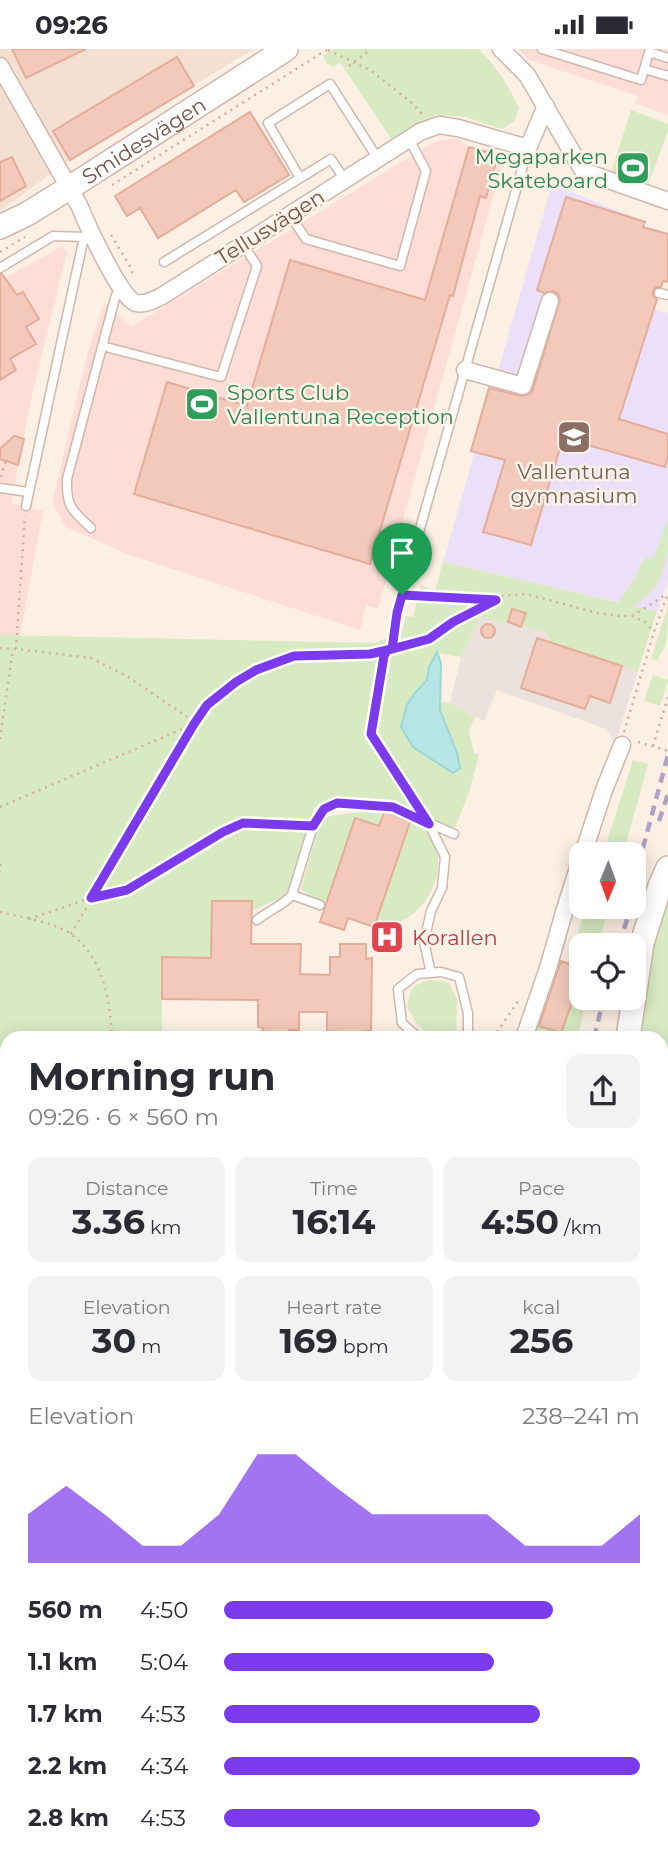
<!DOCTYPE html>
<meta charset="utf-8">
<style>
body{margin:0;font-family:Montserrat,sans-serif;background:#f2f2f3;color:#2b2b33;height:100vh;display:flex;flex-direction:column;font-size:26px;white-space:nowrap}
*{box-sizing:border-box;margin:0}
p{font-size:23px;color:#7c7c81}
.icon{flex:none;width:38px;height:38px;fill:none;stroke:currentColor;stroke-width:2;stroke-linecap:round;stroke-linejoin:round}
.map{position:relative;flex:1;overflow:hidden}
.panel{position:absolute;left:0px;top:982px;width:668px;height:831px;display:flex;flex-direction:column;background:#fff;border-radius:21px 21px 0 0;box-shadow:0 4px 18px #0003}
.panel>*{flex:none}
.needle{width:46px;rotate:181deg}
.controls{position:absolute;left:569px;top:793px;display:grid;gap:14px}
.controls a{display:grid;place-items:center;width:77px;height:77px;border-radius:14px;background:#fff;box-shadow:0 4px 18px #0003;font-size:35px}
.pin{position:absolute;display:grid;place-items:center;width:60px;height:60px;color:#fff;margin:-72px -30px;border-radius:50% 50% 50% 0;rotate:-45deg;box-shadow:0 0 7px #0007}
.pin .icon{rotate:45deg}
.round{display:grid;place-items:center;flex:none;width:74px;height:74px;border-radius:14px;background:#f2f2f3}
.overview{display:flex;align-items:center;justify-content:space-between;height:119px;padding:0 28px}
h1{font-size:38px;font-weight:700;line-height:52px}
.stats{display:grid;grid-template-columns:repeat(3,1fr);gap:10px;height:119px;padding:7px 28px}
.stats div{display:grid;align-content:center;border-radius:14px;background:#f2f2f3;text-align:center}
.stats b{font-size:35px;font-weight:700}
.stats small{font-size:19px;font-weight:400}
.stats p{font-size:19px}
.chart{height:196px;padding:14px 28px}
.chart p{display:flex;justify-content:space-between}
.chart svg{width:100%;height:126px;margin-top:7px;fill:#7c3aed;opacity:.7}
ul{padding:0 28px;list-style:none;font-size:23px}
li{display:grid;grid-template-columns:112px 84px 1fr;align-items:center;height:52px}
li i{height:18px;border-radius:9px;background:#7c3aed}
.status{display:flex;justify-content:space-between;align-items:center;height:49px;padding:0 35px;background:#fff;direction:ltr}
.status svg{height:19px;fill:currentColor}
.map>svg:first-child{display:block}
</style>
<div class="status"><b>09:26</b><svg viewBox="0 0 49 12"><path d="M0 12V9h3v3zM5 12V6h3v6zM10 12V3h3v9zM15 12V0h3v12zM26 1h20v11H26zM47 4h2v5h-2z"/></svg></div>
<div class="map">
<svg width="668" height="1812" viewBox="0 0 668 1812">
<rect width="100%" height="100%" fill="#fcefe3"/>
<!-- residential -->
<path fill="#f4e0d1" d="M0,0H254L70,111L0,162Z
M662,1164L668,1169V1408L662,1410Z
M668,1430V1679L662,1677V1432Z
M144,1806H248L249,1812H147Z"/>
<!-- commercial -->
<path fill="#fdddd6" d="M518,0H668V66L635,54L638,47L529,11Z
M449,90H458L469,98L505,105L378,560L366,556L360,581L130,506L66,478L52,454L87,306L104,254L131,278L436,92Z
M62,197L67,203L32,346L11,454L43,462L20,587L0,586V232Z"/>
<!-- industrial -->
<path fill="#ebe2dd" d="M480,568L547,583L549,592L638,622L615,695L606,680L497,641L484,672L450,654L461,608Z"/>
<!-- education -->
<path fill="#ecdff8" d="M552,135L645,173L641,185L652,260L668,264V532L657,562L443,513Z"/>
<!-- green -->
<path fill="#d7eac1" d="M333,0H478C496,15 509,39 519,59L515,71L502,80L466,68L436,66L410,79L392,91L340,13L334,18L326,14L323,7Z
M631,61L668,75V82L648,136L611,124Z
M668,470C668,509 668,536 634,557L657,562L638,622L549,592L547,583L480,568L461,608L437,604L429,618L427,631L414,645L460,718L457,704L440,661V653L450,654L475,668L469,682L474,704L479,706L469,743L455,779L391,755L332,752L320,755L314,759L288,842L281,849L251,862V852H212L211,909H162V989H7V1010L0,1009V586L375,594L384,590H399L406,567L413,568L421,536L435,542L443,513L620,554L619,552L635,529L644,509L654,508Z
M668,557C668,569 668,586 665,597C662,603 659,606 657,612L651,610Z
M653,626L668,631L660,657L644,652Z
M633,711L648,715L623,805H603Z
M384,761L379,777L355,769L327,852L311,848L301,840L318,781L326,768L344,765Z
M406,771C413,775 424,779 428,786C432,792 438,805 438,812C440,844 407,887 371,872Z
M668,850V1084L667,1085L662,1084V989H639L652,902Z
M586,858H609L598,896H581V919L568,915Z
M581,928V948L586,949L578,989H531L535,975L561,984Z
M430,931L449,933L457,951L456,980L459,989H434L417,975L407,958C411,939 411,936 430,931Z
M546,1806H600L602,1812H545Z"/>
<!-- water -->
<path fill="#b7e5e6" stroke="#9dd6d8" stroke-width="2" d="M437,603L441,614L440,661L457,704L460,719L453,724L413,698L401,678L407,656L414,645L427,631L429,618Z"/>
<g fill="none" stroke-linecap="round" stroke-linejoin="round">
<!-- stream -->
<path stroke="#9dd6d8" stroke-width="4.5" d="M540,1812L542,1806"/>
</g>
<!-- building -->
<path fill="#f2c9ba" stroke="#e4ad9a" stroke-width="2" d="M12,0H86L26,29Z
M177,8L194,37L70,111L53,82Z
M250,63L289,126L244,153L236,141L158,189L140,159L127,167L115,147Z
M469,98L498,106L486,149L480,147L453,247L450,246L370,515L134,445L167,333L247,357L290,211L425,251Z
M12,108L26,137L0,152V113Z
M566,148L645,173L643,178L668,185V233L663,232L661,238H656L653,242V247L657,250L619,370L668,385V407L665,418L563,389L531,496L483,483L505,411L471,402L489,339L521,347L530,345L533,340L560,250L558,245L554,242L544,244L537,241Z
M0,225H2L17,246L23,243L39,270L26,278L36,295L10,310L16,321L0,331Z
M14,387L24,390L18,416L0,410V400Z
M512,560L526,564L521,578L508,573Z
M481 582a7 7 0 1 1 14 0a7 7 0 1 1-14 0Z
M537,589L622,617L610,654L590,647L585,660L521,639Z
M384,764H391L410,773L374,878L348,869L344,881L320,873L355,769L379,777Z
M212,852H252L251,895H301L300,925L330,926V908H340V895H366V910L372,909L371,982H364V989H338V983L327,982V963H299V981H289V989H262L263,979L258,978V951L162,950V908L211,909Z
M561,912L581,919V928L561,984L539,977Z"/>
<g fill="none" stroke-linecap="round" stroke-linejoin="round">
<!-- lane casing -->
<g stroke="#d0b7ac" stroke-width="11">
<path id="lane" d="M542,0L641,31L650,0
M649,3L668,9
M644,20L668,27
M300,129L268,74L330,35L378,110
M290,166L306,190L400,217L426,122L409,90
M164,213L331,110L345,131
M0,219L53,187L84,188
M659,244L668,246
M102,297L221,328L257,217L243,195
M0,439L28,443
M26,457L84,188L89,180
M91,479C72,461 66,458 67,430L115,249L120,237
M396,564L528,99
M429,775L445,808L442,839L431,862L424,893L431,924
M292,846L320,856
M257,871C268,862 285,855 292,846L313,777L324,759L337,754L393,758L454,785
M419,989L402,974L398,940L417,925L441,923L459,928L468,964V989
M662,1704L668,1703
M662,1729L668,1772"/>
</g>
<!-- street casing -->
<g stroke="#d0b7ac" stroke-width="19">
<path id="street" d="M501,0L527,26L583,122L668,152
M0,17L79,156C86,173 121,251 136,254C145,256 154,251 162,247L420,83L439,76L458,79L528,99L546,57
M465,321L523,337L550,252
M583,805L604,741L622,696
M524,989L548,919L565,860L581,810
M0,1062L7,1063
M662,1146L668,1149
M0,1227H7
M662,1420L668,1418
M0,1537L3,1512L7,1507
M0,1549L7,1547
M662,1688L668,1687
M132,1806L136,1812
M410,1806L455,1812
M531,1812L532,1806"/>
</g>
<!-- secondary casing -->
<g stroke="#d3b6a9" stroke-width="26">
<g id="secondary">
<path id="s1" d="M0,178L27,165L69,139L286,0"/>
<path d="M628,989L642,894L660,837L668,819"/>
<path d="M657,1806V1812"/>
</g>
</g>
<!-- path -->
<path stroke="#d6ac9d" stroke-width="2.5" stroke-dasharray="2 5" stroke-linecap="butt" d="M328,1L370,21L412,54L422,65
M349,17L371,0
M112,136L328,0
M111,186L131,219L133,226
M0,203L25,188
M1,428L6,411
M412,547L493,550
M632,567L667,545
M0,599L16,600L91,609L125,626L195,673
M16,600L25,467
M392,600L395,575
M387,601L371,685L416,754
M624,683L654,583L668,544
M0,690L13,600
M638,693L668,702
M653,697L668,648
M0,758L194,675
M0,815V823
M0,863C21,868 55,873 72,886C104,910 110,952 112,989
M29,870L91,849L127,841L223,783L243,774L303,777
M71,885L194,675L207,656L236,633L256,621L294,608L370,605L429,590L453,574L502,547L526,545L597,564L619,567H632L645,573L654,583
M493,989L519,951
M0,1014H7
M662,1042L668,1037
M662,1084L668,1072
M0,1426L7,1429
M0,1635L7,1638
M313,1806L320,1812
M45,1812L53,1806"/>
<!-- lane -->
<use href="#lane" stroke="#fff" stroke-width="8"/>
<!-- street -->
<use href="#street" stroke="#fff" stroke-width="16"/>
<!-- secondary -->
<use href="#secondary" stroke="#fff" stroke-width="23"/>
<!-- rail -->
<path stroke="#b0a1c5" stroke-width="4.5" stroke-dasharray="10 7" stroke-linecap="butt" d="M659,772L668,745
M634,832L668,706
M634,848L641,825
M619,896L631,858
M594,989L604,948
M632,1806L633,1812"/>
</g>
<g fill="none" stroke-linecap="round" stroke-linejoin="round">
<!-- route casing -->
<g stroke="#fff" stroke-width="14">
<path id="route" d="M402,546L397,564L392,600L370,605L294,607L256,621L236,633L207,656L194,675L91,849L127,841L223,783L243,774L313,777L324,760L337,754L393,758L429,775L371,685L384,607L387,601L392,600L429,590L453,573L496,551L402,546"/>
</g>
<!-- route -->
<use href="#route" stroke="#7c3aed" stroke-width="9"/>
</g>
<!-- icons -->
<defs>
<g id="stadium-square" transform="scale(1.75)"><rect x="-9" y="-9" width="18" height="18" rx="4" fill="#2e9e5b" stroke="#fff3e9"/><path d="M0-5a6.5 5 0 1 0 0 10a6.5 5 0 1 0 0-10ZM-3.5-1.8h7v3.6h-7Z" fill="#fff"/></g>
<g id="school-square" transform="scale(1.75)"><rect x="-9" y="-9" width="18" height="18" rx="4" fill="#8d6e63" stroke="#fff3e9"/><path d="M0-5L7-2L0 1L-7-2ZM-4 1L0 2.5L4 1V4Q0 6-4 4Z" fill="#fff"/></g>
<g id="hospital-square" transform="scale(1.75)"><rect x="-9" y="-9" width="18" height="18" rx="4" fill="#e0444e" stroke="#fff3e9"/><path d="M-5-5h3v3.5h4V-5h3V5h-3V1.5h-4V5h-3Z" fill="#fff"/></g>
</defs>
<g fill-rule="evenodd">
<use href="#stadium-square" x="633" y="119"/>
<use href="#stadium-square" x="202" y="355"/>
<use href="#school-square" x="574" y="388"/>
<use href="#hospital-square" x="387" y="888"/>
</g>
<g text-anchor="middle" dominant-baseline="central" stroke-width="5" stroke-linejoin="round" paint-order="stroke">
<!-- street labels -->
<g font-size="21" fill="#745349" stroke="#fff3e9">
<text stroke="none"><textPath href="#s1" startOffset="168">Smidesvägen</textPath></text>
<text transform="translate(270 178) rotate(-32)">Tellusvägen</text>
</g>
<!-- leisure labels -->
<g font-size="21" fill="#27864d" stroke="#fff3e9" text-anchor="end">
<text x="608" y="107">Megaparken<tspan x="608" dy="24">Skateboard</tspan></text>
<text x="227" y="343" text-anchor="start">Sports Club<tspan x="227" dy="24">Vallentuna Reception</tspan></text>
</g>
<!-- education labels -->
<g font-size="21" fill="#785e54" stroke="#fff3e9">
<text x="574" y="422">Vallentuna<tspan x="574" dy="24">gymnasium</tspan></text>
</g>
<!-- health labels -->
<g font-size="21" fill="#be3a42" stroke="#fff3e9" text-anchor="start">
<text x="412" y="888">Korallen</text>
</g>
</g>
</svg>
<div class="controls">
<a><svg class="needle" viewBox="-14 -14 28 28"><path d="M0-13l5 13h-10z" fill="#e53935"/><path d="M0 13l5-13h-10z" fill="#7c7c81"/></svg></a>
<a><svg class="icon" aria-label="locate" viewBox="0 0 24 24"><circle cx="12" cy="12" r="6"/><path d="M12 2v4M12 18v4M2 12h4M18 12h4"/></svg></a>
</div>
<div class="pin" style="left:402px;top:546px;background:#1e9e55"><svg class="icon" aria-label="arrive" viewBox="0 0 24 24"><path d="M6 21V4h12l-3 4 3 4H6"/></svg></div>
<section class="panel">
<div class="overview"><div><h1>Morning run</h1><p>09:26 · 6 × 560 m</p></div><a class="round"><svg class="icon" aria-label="share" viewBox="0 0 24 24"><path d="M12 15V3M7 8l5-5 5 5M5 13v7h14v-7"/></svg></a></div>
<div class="stats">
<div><p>Distance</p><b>3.36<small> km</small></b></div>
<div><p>Time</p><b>16:14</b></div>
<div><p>Pace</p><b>4:50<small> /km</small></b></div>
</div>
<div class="stats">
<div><p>Elevation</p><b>30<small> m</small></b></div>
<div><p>Heart rate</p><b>169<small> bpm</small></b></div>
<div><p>kcal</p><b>256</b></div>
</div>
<div class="chart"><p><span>Elevation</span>238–241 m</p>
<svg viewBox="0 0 160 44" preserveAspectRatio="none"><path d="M0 44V27L10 17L20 27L30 38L40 38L50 27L60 6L70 6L80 17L90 27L100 27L110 27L120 27L130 38L140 38L150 38L160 27V44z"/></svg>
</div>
<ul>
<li><b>560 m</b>4:50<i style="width:79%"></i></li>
<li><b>1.1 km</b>5:04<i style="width:65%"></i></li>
<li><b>1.7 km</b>4:53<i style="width:76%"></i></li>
<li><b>2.2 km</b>4:34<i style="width:100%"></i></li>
<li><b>2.8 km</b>4:53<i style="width:76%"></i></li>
</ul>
</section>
</div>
